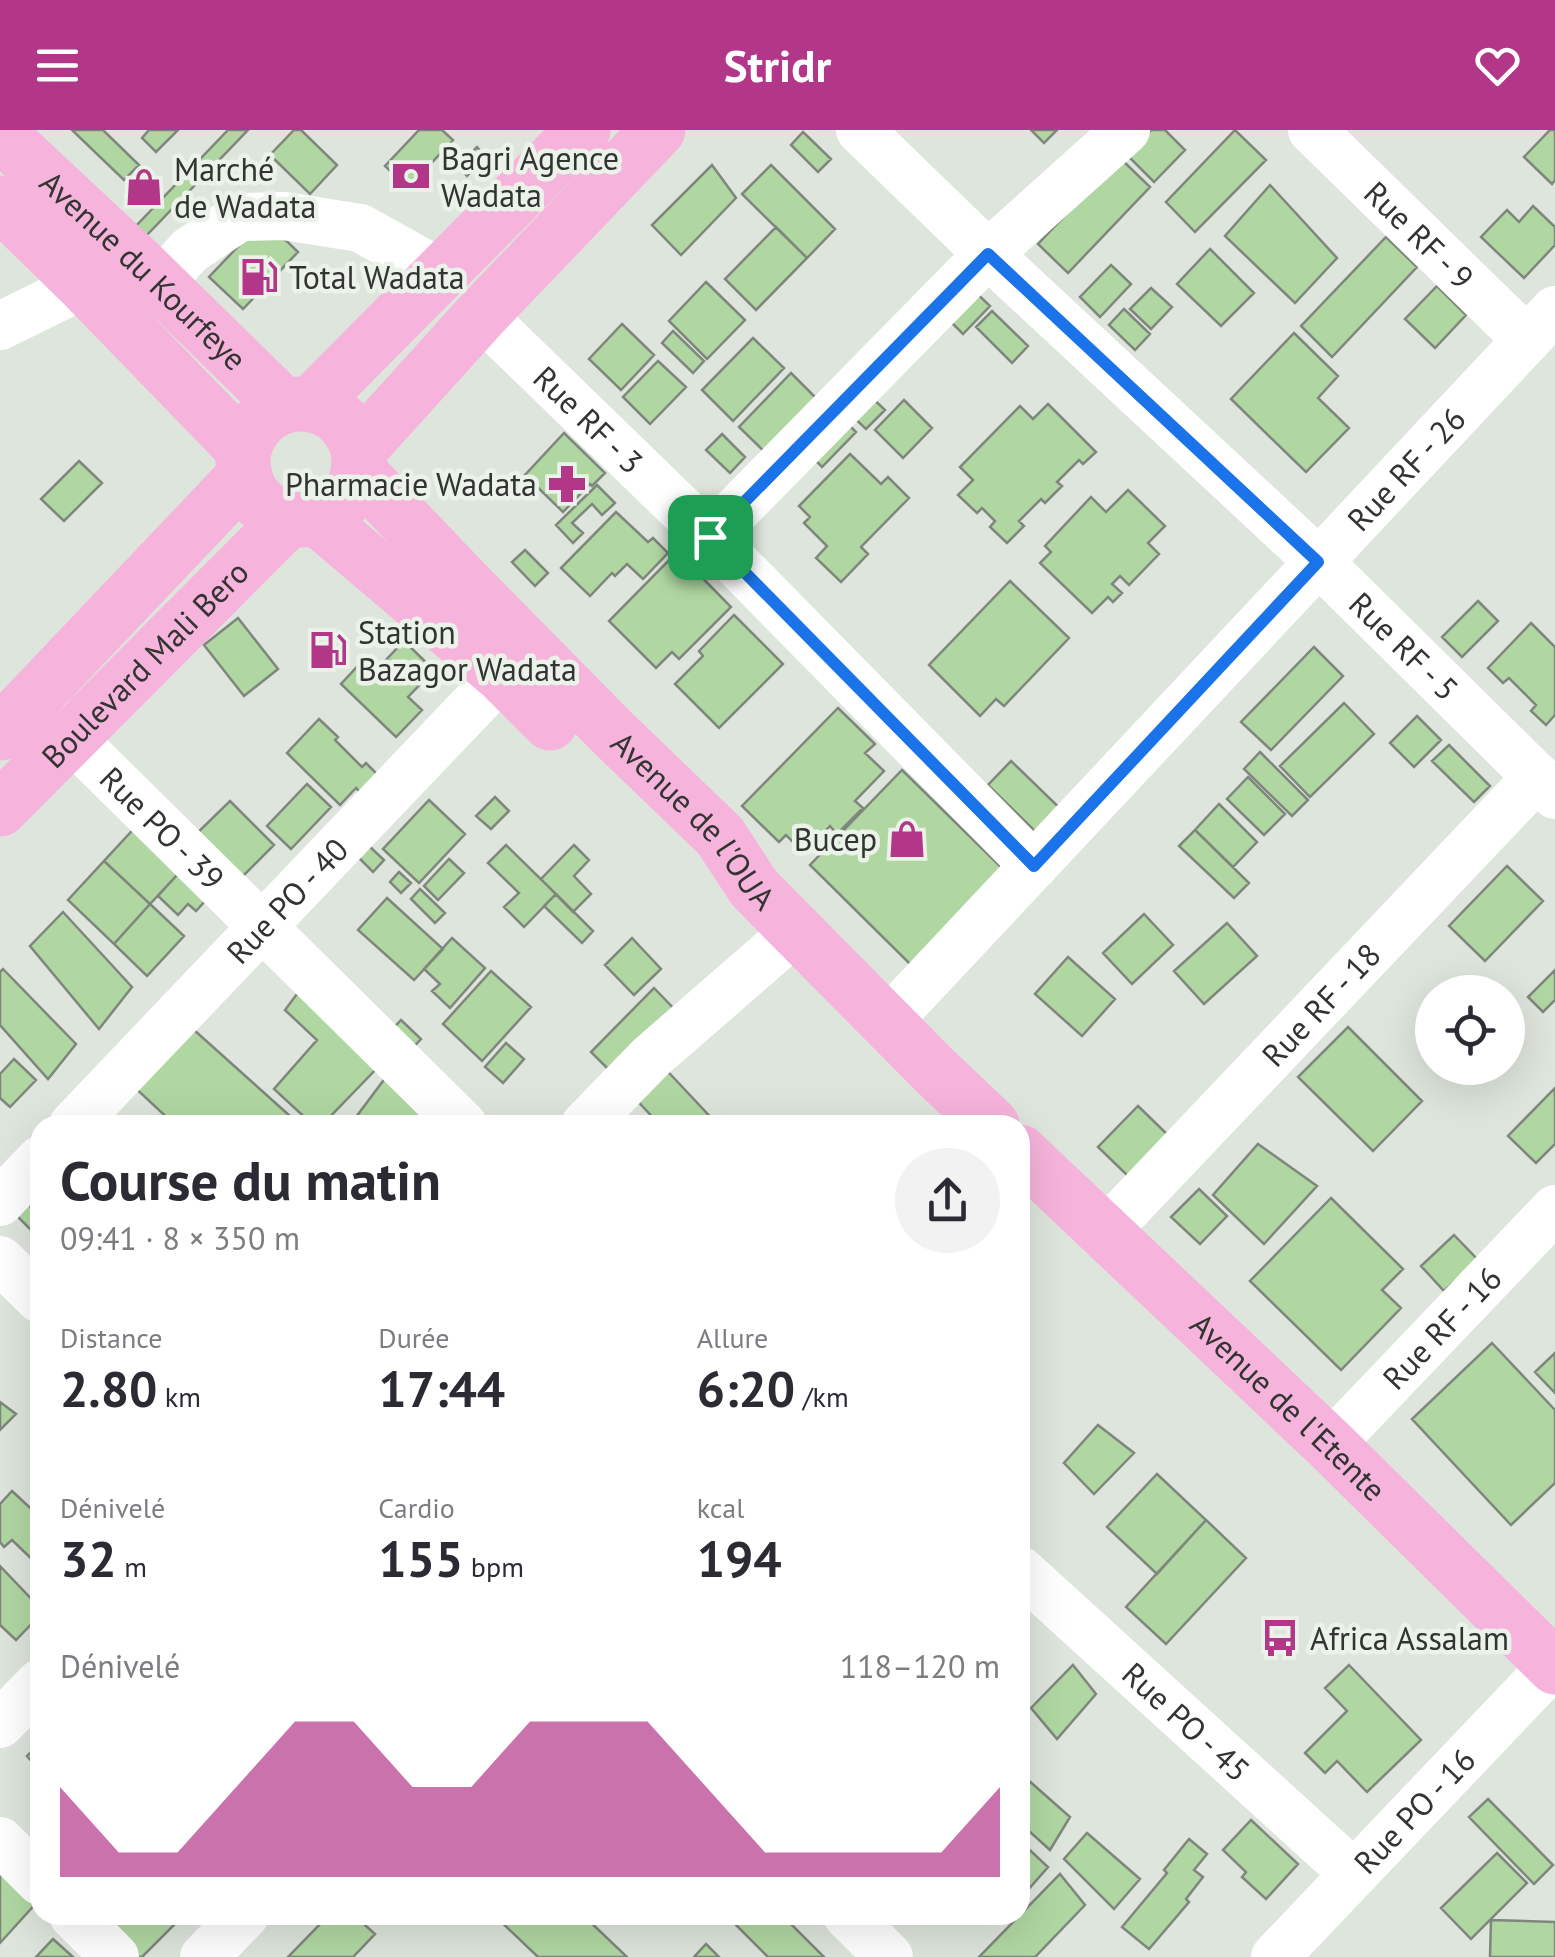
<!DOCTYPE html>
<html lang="fr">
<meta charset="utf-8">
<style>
body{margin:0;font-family:"PT Sans",sans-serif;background:#f2f2f3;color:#2b2b33;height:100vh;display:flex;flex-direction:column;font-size:38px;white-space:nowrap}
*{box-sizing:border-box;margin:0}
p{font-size:32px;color:#7c7c81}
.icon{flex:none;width:55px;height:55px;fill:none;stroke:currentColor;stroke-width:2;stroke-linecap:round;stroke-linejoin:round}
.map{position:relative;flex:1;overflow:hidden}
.sheet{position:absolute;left:30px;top:985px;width:1000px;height:810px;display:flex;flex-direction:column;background:#fff;border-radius:30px;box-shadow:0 10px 40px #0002}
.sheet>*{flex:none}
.tools{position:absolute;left:1415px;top:845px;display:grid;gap:20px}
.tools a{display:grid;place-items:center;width:110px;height:110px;border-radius:50%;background:#fff;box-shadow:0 10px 40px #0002;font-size:50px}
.pin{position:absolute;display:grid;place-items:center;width:85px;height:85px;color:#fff;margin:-42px;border-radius:20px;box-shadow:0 5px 15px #0006}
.round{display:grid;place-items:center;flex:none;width:105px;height:105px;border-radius:52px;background:#f2f2f3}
.summary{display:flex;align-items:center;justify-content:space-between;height:170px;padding:0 30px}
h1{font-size:55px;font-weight:800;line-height:75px}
.metrics{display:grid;grid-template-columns:repeat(3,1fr);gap:15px;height:170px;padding:10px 30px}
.metrics div{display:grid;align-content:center}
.metrics b{font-size:50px;font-weight:800}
.metrics small{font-size:28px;font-weight:400}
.metrics p{font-size:28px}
.chart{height:280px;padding:20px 30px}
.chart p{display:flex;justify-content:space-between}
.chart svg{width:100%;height:180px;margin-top:10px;fill:#b33788;opacity:.7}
header{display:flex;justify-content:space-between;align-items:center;height:130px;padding:0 30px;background:#b33788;color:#fff;font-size:45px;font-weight:800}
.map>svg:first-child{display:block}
</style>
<header><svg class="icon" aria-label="menu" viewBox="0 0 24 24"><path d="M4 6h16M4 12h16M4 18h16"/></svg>Stridr<svg class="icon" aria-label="heart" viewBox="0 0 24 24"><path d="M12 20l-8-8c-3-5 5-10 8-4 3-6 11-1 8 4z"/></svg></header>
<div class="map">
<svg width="1555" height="1827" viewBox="0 0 1555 1827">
<rect width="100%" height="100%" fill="#dee5dc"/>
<!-- building -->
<path fill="#b0d7a2" stroke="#7f867d" stroke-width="2.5" d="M72,0H103L139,35L124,50Z
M149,0H178L156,22L142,8Z
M228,0H248L145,107L135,97Z
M294,0H301L337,35L310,64L270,25Z
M419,0H442L453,10L408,58L385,36Z
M1031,0H1057L1044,13Z
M1151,0H1165L1185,20L1154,52L1127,25Z
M1235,0L1266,30L1195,102L1166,72Z
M1550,0H1555V50L1552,54L1524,27Z
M803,2L831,29L818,42L791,15Z
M477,17L486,27L467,46L458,36Z
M1120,28L1150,57L1068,143L1038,114Z
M712,35L736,68L681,125L652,95Z
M771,35L835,99L807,128L742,64Z
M1270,55L1337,128L1295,173L1225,106Z
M1533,76L1555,97V115L1524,148L1481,107L1507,80L1519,92Z
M264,89L298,122L243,179L209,147Z
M776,97L807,128L756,180L725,149Z
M1386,107L1417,137L1332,227L1301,196Z
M1210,119L1254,163L1221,196L1177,154Z
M1111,135L1131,154L1100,187L1080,167Z
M706,152L745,190L707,229L669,191Z
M966,153L990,176L963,204L939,180Z
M1437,156L1466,185L1435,218L1405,189Z
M1151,158L1172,177L1151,199L1130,179Z
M1124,179L1150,204L1135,220L1109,195Z
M992,181L1028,216L1012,233L976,197Z
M622,194L654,225L621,260L589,229Z
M673,201L704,231L693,243L662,213Z
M1294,203L1338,246L1318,268L1349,298L1306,342L1231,269Z
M753,208L784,238L733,291L702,260Z
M658,231L686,257L650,294L623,267Z
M791,243L823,275L771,328L739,297Z
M865,261L885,280L866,299L846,280Z
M904,270L932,298L903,328L875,300Z
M1048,274L1096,322L1083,334L1079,330L1057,352L1062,356L1045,373L1041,369L1019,391L1024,396L1007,413L990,397L995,391L982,378L977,383L958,365L973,350L960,337L1020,276L1033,289Z
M839,285L856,302L822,337L806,321Z
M564,303L605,343L592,356L590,354L563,382L525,345Z
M722,304L745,327L730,343L706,320Z
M850,324L881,354L888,347L909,368L861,417L868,424L841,452L816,428L827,416L804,393L810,387L799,376Z
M79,331L102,353L64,391L41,369Z
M597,355L615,373L602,385L592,374L572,393L583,403L573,413L556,395Z
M1128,360L1165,396L1148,413L1159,424L1129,455L1120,446L1112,454L1122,463L1113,472L1108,467L1092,483L1040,433L1051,422L1045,416L1091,367L1106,382Z
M616,382L648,412L653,408L668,423L643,449L627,434L615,446L612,443L590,466L561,438Z
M525,420L548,443L535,456L512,432Z
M677,422L731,477L679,529L672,522L656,538L609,491Z
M1010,451L1069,508L1004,576L996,569L980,586L929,535Z
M1478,471L1498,491L1462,527L1442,507Z
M734,485L783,534L719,598L675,554L703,526L699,521Z
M238,488L278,539L244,566L204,515Z
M1531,493L1555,517V585L1546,595L1531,581L1536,575L1509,548L1503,553L1488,538Z
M404,511L434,540L408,567L422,580L396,607L341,554L368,525L380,536Z
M1314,517L1343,546L1271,620L1241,592Z
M1344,573L1374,604L1310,667L1280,636Z
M838,578L875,614L865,623L884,641L855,671L863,678L837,704L830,696L804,723L786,705L779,712L742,676Z
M1417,586L1441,610L1414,637L1390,613Z
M319,589L338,607L335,610L362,637L366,633L378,645L361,663L356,658L340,675L287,623Z
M1449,615L1490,656L1474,672L1432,631Z
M1260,622L1308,670L1292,686L1244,639Z
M1011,631L1070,688L1047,713L988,655Z
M902,640L1004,740L912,836L810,735Z
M1248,647L1285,684L1264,705L1227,669Z
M307,654L331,677L291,719L267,696Z
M495,667L509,681L491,699L476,686Z
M429,670L465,704L419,753L383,719Z
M230,671L274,715L235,754L190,710Z
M1219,674L1257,712L1233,737L1195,700Z
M142,690L188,733L150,774L104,731Z
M1195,700L1249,753L1234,768L1179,716Z
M368,715L384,730L373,742L357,726Z
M506,715L556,764L524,797L504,777L519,763L488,733Z
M574,715L589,730L574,746L591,764L573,782L541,749Z
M449,729L464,743L438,770L424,756Z
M104,731L150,774L114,814L68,770Z
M188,733L216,759L196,781L188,774L178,785L158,766Z
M1507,736L1543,771L1485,831L1449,796Z
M399,742L411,753L401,763L390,752Z
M420,759L445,783L435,793L411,769Z
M556,764L593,801L582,813L544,776Z
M387,768L443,819L414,850L358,800Z
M150,774L184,806L147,846L114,814Z
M63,782L132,857L99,899L30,816Z
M1144,784L1173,815L1132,854L1103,823Z
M1227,793L1257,826L1204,874L1174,841Z
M452,808L485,838L450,878L432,861L440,854L424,839Z
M632,808L661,839L634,865L605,835Z
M1068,827L1115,869L1082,906L1035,864Z
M3,839L76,914L48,949L0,895V842Z
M1555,840V870L1543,882L1528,867Z
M491,841L531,877L482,931L443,894Z
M303,856L380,935L322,995H313L274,959L317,910L285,880Z
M654,858L681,886L618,949L591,922Z
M401,890L421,909L404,927L384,908Z
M184,891L300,995H175L132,955Z
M1348,897L1422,971L1373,1021L1298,947Z
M506,913L524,929L503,953L485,937Z
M14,929L36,950L10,977L0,968V944Z
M657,930L718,995H660L629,962Z
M386,947L423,987L416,995H350Z
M1555,958V1014L1536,1033L1508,1006Z
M1138,976L1169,1006L1129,1047L1098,1017Z
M1258,1014L1317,1056L1264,1114L1213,1065Z
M1199,1059L1227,1086L1200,1114L1171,1087Z
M1331,1068L1403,1139L1382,1160L1401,1178L1341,1240L1250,1151Z
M28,1074L40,1085V1097L34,1103L17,1086Z
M1454,1105L1478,1130L1444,1161L1421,1136Z
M1492,1213L1555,1280V1353L1511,1395L1412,1289Z
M1555,1223V1263L1535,1242Z
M0,1272L16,1284L0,1300Z
M1098,1295L1134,1323L1094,1364L1064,1333Z
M1157,1344L1206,1390L1157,1444L1107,1397Z
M12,1361L40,1387V1437L12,1410L4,1417L0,1412V1374Z
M1206,1390L1246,1428L1166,1514L1126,1477Z
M0,1436L40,1478V1485L16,1510L0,1495Z
M1073,1535L1096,1564L1057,1609L1031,1578Z
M1349,1535L1421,1610L1367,1662L1337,1631L1325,1643L1305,1623L1347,1581L1325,1558Z
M40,1613V1641L27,1626Z
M1027,1649L1070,1687L1050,1720L1020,1693V1658Z
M1488,1669L1553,1735L1534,1754L1469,1687Z
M1251,1690L1298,1734L1266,1769L1242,1747L1246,1742L1223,1720Z
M1087,1703L1140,1749L1114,1779L1064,1729Z
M1189,1709L1207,1724L1194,1740L1203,1747L1186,1769L1189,1772L1149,1819L1122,1797L1167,1743L1164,1740Z
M1020,1711L1048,1737L1020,1769Z
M1497,1723L1527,1753L1471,1809L1441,1778Z
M0,1736L38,1771L0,1813Z
M1060,1744L1085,1775L1035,1827H979Z
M99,1785H184L142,1827H137Z
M329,1785H354L375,1804L353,1827H288Z
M494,1785H583L627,1827H538Z
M730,1785H782L824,1827H768L728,1787Z
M1491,1790L1555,1792V1827H1490Z
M53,1809L73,1827H36Z
M706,1814L719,1827H694Z"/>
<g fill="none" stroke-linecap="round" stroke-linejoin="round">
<!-- minor -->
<g stroke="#fff" stroke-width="48">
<path id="s1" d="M860,0L988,124L1319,432L1555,665"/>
<path id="s2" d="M1312,0L1527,210"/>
<path d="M160,154L189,121L240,87L284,86L360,98L441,143"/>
<path id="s3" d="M481,185L710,407L1034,736"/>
<path d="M0,196L114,140"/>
<path d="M710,407L988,124L1126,0"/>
<path id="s4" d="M45,582L463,995"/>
<path id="s5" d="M886,893L1555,180"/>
<path id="s6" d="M73,995L502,545"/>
<path d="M585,995L651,927L796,801"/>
<path d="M0,1072L40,1030"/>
<path id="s7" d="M1104,1103L1537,647"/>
<path d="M0,1130L40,1169"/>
<path id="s8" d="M1330,1315L1555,1079"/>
<path id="s9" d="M1020,1440L1354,1744"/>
<path d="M0,1594L40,1553"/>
<path d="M0,1711L40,1751"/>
<path d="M73,1785L115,1827"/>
<path d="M847,1785L889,1827"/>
<path d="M204,1827L245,1785"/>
<path id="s10" d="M1275,1827L1555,1533"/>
</g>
<!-- major -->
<g stroke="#f6b3db" stroke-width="55">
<path id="s11" d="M0,4L135,130L284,276"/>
<path d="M0,73L84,155L244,320"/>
<path d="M311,274L583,0"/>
<circle cx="301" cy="332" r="58"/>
<path d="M358,321L481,185L658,0"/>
<path id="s12" d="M358,341L463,451L613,603L720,706L754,758L934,940L992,995"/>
<path d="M317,388L502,545L550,593"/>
<path d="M0,603L245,345"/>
<path id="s13" d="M0,679L290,388"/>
<path id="s14" d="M1020,1022L1330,1315L1555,1537"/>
</g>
</g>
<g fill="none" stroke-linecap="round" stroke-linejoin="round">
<!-- route casing -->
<g stroke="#fff" stroke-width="20">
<path id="route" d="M988,124L1318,432L1034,736L710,407Z"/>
</g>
<!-- route -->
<use href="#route" stroke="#1a73e8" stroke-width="12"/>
</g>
<!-- icons -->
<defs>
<g id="bank-bare" transform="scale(3)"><path d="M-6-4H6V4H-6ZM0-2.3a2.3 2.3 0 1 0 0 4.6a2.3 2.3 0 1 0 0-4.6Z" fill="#b33788" stroke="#ebf2e9" stroke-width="2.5" paint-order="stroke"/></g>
<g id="shop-bare" transform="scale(3)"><path d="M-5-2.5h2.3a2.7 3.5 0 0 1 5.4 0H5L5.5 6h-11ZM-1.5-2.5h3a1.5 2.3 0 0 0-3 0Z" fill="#b33788" stroke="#ebf2e9" stroke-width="2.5" paint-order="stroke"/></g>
<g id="fuel-bare" transform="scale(3)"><path d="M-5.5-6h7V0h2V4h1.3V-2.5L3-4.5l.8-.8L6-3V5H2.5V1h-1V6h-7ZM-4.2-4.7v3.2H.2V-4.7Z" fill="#b33788" stroke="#ebf2e9" stroke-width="2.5" paint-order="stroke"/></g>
<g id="pharmacy-bare" transform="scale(3)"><path d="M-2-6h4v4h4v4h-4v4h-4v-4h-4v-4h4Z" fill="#b33788" stroke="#ebf2e9" stroke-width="2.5" paint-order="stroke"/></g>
<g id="bus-bare" transform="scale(3)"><path d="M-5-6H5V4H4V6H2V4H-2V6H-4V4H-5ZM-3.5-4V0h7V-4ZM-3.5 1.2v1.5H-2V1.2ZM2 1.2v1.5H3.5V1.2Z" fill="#b33788" stroke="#ebf2e9" stroke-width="2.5" paint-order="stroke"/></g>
</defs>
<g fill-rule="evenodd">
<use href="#bank-bare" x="411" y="46"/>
<use href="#shop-bare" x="144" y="57"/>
<use href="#fuel-bare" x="259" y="147"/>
<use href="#pharmacy-bare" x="567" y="354"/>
<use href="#fuel-bare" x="328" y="520"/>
<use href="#shop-bare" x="907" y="709"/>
<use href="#bus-bare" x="1280" y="1508"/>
</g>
<g text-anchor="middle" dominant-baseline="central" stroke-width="9" stroke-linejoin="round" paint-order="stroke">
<!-- poi labels -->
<g font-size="32" fill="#313431" stroke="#ebf2e9" text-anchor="start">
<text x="441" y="28">Bagri Agence<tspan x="441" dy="37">Wadata</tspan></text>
<text x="174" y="39">Marché<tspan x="174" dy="37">de Wadata</tspan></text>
<text x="289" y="147">Total Wadata</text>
<text x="537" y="354" text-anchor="end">Pharmacie Wadata</text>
<text x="358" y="502">Station<tspan x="358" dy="37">Bazagor Wadata</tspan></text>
<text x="877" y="709" text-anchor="end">Bucep</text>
<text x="1310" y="1508">Africa Assalam</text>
</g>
<!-- street labels -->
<g font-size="32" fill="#313431" stroke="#ebf2e9">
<text stroke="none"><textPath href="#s2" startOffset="150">Rue RF - 9</textPath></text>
<text stroke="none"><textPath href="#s11" startOffset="198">Avenue du Kourfeye</textPath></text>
<text stroke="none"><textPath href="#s3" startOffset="150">Rue RF - 3</textPath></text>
<text stroke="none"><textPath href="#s5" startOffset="760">Rue RF - 26</textPath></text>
<text stroke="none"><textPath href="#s1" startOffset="750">Rue RF - 5</textPath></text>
<text stroke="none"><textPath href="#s13" startOffset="205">Boulevard Mali Bero</textPath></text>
<text stroke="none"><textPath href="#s12" startOffset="485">Avenue de l'OUA</textPath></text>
<text stroke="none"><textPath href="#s4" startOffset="165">Rue PO - 39</textPath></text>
<text stroke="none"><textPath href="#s6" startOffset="310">Rue PO - 40</textPath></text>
<text stroke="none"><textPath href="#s7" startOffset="315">Rue RF - 18</textPath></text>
<text stroke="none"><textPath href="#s8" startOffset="162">Rue RF - 16</textPath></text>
<text stroke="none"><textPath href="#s14" startOffset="370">Avenue de l'Etente</textPath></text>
<text stroke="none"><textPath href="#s9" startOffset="225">Rue PO - 45</textPath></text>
<text stroke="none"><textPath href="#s10" startOffset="202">Rue PO - 16</textPath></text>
</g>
</g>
</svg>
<div class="tools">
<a><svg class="icon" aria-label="locate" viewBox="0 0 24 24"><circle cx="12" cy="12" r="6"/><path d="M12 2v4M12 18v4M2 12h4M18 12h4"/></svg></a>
</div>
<div class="pin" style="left:710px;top:407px;background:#1e9e55"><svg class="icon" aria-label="arrive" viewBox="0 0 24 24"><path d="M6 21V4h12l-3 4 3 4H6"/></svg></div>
<section class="sheet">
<div class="summary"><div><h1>Course du matin</h1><p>09:41 · 8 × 350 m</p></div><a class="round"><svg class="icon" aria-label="share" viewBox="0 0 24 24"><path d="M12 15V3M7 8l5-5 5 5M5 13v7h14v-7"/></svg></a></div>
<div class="metrics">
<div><p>Distance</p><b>2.80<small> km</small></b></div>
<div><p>Durée</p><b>17:44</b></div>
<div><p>Allure</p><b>6:20<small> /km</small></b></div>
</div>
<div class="metrics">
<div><p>Dénivelé</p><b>32<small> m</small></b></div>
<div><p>Cardio</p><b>155<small> bpm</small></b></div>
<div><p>kcal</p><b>194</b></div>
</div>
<div class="chart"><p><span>Dénivelé</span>118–120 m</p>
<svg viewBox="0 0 160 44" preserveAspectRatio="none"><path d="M0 44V22L10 38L20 38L30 22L40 6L50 6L60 22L70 22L80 6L90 6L100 6L110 22L120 38L130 38L140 38L150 38L160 22V44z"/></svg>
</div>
</section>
</div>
